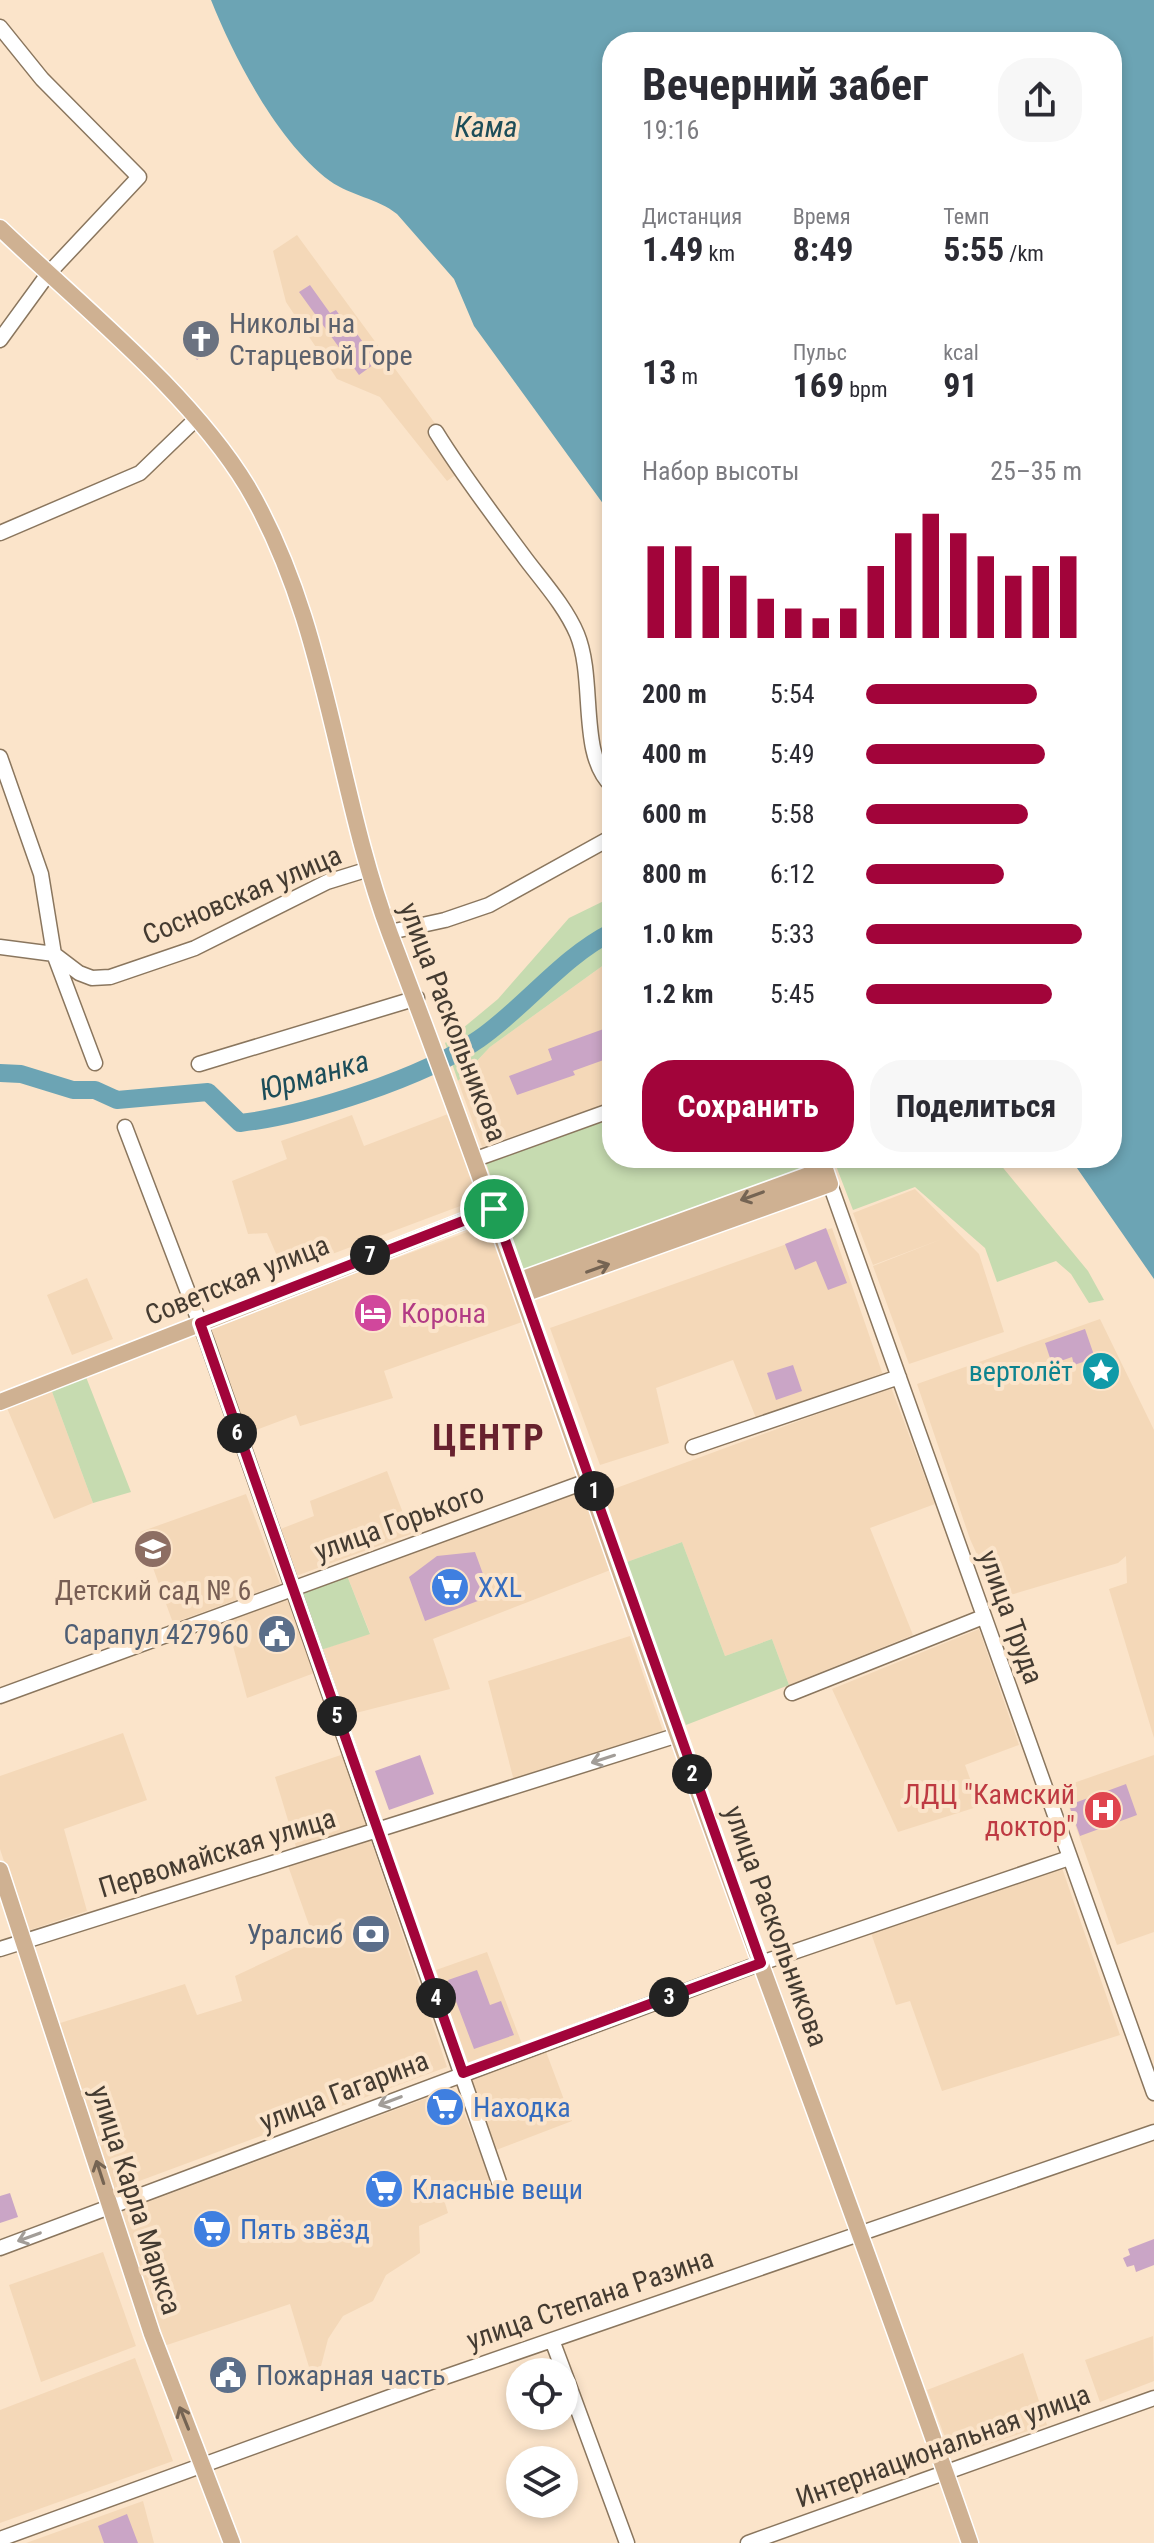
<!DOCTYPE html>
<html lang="ru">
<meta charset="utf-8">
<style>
body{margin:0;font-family:"Roboto Condensed",sans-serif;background:#f7f7f7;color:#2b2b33;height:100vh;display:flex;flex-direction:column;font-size:30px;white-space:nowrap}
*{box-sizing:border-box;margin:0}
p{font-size:26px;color:#7c7c81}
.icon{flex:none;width:44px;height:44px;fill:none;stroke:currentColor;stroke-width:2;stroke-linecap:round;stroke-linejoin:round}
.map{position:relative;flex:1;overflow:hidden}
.side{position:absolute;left:602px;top:32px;width:520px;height:1136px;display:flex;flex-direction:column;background:#fff;border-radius:32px;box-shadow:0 4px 12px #0003}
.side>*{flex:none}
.buttons{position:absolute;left:506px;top:2358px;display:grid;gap:16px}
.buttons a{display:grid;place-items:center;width:72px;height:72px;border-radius:50%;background:#fff;box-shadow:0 4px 12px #0003;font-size:40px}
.pin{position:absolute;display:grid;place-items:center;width:68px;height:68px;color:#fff;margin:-34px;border:4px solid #fff;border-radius:50%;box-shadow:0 2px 8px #0007}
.km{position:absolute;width:40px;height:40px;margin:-20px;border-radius:50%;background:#222;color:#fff;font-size:22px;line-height:40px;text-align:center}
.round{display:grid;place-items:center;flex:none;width:84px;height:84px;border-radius:32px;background:#f7f7f7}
.summary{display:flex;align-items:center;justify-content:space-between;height:136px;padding:0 40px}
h1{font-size:44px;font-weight:700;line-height:60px}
.stats{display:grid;grid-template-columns:repeat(3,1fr);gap:12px;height:136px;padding:8px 40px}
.stats div{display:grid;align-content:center}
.stats b{font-size:34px;font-weight:700}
.stats small{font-size:22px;font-weight:400}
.stats p{font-size:22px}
.chart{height:224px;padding:16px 40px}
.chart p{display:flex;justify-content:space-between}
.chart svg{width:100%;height:144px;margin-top:8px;stroke:#a2043a;stroke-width:6}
.button{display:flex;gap:16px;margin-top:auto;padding:16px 40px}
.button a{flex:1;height:92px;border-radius:32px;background:#a2043a;color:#fff;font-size:32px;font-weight:700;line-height:92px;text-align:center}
.button a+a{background:#f7f7f7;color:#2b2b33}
ul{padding:0 40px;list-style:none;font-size:26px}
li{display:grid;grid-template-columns:128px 96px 1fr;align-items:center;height:60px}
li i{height:20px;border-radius:10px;background:#a2043a}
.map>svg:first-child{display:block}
</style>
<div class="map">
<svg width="1154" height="2543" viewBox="0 0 1154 2543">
<rect width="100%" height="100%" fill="#fbe4ca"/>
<!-- built -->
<path fill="#f4d8b8" d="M297,235L467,467L447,481L380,397L337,379L286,302L273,251Z
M612,959V1102L482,1147L458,1081L490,1047Z
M448,1114L479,1199L284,1272L267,1233L248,1234L232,1181L287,1159L281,1141L352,1115L364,1146Z
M915,1189L979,1254L1004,1332L909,1364L873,1266L942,1239L873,1265L853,1213Z
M489,1224L522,1322L384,1371L393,1398L300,1426L296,1415L243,1435L206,1328Z
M832,1228L884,1378L756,1418L733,1360L656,1388L669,1443L600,1465L550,1328Z
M87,1278L113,1339L72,1355L47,1295Z
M1100,1319L1154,1430V1738L1109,1589L1127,1583L1126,1556L1118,1563L997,1599L970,1539L917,1384Z
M891,1387L935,1504L870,1528L913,1635L789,1685L772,1639L725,1656L682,1542L624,1563L600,1494Z
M51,1389L93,1503L54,1519L7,1408Z
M387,1471L411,1534L296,1576L278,1530L314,1516L310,1501Z
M584,1490L613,1569L433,1639L450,1689L344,1716L321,1650L370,1633L346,1573Z
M246,1494L280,1584L173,1623L140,1532Z
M288,1598L317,1672L247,1698L226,1620Z
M979,1629L1019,1745L965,1765L980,1806L898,1832L832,1689Z
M630,1636L663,1731L514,1781L488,1681Z
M123,1733L147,1800L64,1829L87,1911L27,1931L0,1849V1776Z
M344,1754L368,1825L296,1847L275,1777Z
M1154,1755V1932L1117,1945L1062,1787Z
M370,1838L447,2067L115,2190L57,2024L185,1984L197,2015L242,2001L235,1976L314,1939L287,1863Z
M1061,1865L1120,2035L942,2091L910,2001L896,2005L871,1933Z
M487,1952L522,2044L467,2064L436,1970Z
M545,2049L572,2121L496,2150L469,2076Z
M454,2088L493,2185L445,2203L448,2213L419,2226L420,2253L386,2275L373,2301L343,2316L328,2339L321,2366L312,2377L290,2304L164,2346L121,2212Z
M103,2252L136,2346L41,2382L9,2285Z
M1153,2336L1154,2381L1100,2402L1085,2360Z
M1023,2353L1047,2425L952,2456L927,2390Z
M135,2358L173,2461L0,2523V2410Z
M143,2501L154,2543H26Z"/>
<!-- green -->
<path fill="#c6dbb0" d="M612,897V959L490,1047L458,1081L445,1043L498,999L569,918Z
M612,1117V1158H811L814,1168L524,1272L486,1163Z
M833,1158H995L1088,1271L1104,1300L1089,1303L1071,1274L1056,1261L997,1282L985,1248L915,1187L853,1210Z
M86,1377L131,1492L93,1503L51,1389Z
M682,1542L725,1656L772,1639L789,1685L686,1725L624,1563Z
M346,1573L370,1634L321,1650L302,1591Z"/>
<!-- water -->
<path fill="#6ca4b4" d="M211,0H1154V1279L1070,1158H1112V42H612V516L474,326L454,279L397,214C377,198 351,196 330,181C278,142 235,60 211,0Z"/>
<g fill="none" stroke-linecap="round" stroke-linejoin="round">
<!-- river -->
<path stroke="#6ca4b4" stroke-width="18" d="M0,1073L21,1074L73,1090H95L117,1100L208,1092L240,1123C307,1115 423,1078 479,1039C525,1007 562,957 612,932"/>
</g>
<!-- building -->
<path fill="#caa5c6" d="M310,285L330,313L336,310L352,333L355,331L377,362L359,375L299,292Z
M200,327L215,346L197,360L182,341Z
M612,1026V1057L573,1071L575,1075L517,1095L509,1076L552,1060L548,1049Z
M826,1228L847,1283L828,1290L816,1261L795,1270L785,1244Z
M1085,1329L1095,1358L1074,1365L1072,1357L1052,1364L1045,1343Z
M793,1365L802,1391L776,1400L767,1373Z
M475,1552L491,1596L425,1621L409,1577L437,1556Z
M420,1755L434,1794L389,1810L375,1771Z
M1126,1784L1137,1815L1080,1836L1069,1805Z
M477,1970L490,2005L501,2001L514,2035L474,2049L448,1980Z
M10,2193L18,2217L0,2223V2196Z
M1154,2239V2265L1136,2272L1134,2265L1127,2267L1123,2258L1130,2255L1128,2249Z
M127,2514L138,2543H104L98,2526Z"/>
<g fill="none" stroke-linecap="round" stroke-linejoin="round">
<!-- minor casing -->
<g stroke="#8a765e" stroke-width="17">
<path id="minor" d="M0,27L42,79L139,177L48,274L0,340
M436,432C463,476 494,516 525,558C543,582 565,606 577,634C596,680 578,755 612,786
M0,533L140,473L196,419
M0,757L41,874L54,954L95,1063
M390,932L445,920L489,905L612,837
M0,947L54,954L79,973L92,978L110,977L195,948L327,882L369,869
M199,1064L417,998
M125,1127L207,1342L500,2185
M476,1159L612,1110
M830,1184L1154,2093
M693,1447L899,1377
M792,1693L983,1617
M0,1696L590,1480
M0,1949L678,1735
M0,2248L761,1963L1069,1858
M552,2340L564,2372
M564,2372L627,2543
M0,2539L442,2378L1154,2132
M748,2543L1154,2398"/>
</g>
<!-- major casing -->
<g stroke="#fff" stroke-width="19">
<path id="major" d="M0,228C80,305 190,392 247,486C328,623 335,787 390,934C492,1201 583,1470 679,1739C775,2007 877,2274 970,2543
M520,1280L825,1169L830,1184L524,1294
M0,1402L494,1209
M0,1870L152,2334L232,2543"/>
</g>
<!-- minor -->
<use href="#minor" stroke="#fff" stroke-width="14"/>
<!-- major -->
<use href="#major" stroke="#cfb192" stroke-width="16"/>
</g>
<!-- one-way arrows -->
<defs><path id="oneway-shaft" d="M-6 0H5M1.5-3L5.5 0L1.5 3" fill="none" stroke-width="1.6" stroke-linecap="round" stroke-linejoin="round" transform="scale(2)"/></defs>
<g stroke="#756453">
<use href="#oneway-shaft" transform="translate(752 1196) rotate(160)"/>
<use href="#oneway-shaft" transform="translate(598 1268) rotate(-20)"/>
<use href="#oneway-shaft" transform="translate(100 2172) rotate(-108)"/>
<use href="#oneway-shaft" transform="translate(184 2418) rotate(-112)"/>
</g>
<g stroke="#a29d98">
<use href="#oneway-shaft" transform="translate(603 1759) rotate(162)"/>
<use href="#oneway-shaft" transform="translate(390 2101) rotate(159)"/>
<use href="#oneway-shaft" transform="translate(29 2237) rotate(160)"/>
</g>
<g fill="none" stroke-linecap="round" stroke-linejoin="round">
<!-- route casing -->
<g stroke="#fff" stroke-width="16">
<path id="route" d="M494,1209L761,1963L463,2073L200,1323Z"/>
</g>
<!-- route -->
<use href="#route" stroke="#a2043a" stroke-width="10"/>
</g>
<!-- icons -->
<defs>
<g id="church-disc" transform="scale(2)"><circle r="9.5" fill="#6b7280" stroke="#fbe4ca"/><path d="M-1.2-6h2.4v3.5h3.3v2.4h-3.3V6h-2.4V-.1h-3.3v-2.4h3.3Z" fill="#fff"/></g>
<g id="hotel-disc" transform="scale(2)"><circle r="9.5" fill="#d1479c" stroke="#fbe4ca"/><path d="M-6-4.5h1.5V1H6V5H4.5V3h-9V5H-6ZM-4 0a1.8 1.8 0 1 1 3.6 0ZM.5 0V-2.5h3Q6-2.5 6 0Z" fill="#fff"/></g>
<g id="sight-disc" transform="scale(2)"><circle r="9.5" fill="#0f9aa8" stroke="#fbe4ca"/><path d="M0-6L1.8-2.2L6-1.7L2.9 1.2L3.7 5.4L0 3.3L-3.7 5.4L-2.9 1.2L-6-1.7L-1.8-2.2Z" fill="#fff"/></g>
<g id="school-disc" transform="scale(2)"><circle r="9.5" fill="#8d6e63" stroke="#fbe4ca"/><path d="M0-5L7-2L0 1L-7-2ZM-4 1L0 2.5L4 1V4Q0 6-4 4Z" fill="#fff"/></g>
<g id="supermarket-disc" transform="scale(2)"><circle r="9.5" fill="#3f7fe0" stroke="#fbe4ca"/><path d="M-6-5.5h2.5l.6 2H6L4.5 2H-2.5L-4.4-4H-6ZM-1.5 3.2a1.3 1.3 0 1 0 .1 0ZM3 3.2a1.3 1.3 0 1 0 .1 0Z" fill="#fff"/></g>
<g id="civic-disc" transform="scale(2)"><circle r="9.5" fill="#5c6f8a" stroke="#fbe4ca"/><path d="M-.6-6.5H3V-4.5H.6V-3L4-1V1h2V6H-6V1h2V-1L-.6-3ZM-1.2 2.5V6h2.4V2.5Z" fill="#fff"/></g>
<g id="hospital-disc" transform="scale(2)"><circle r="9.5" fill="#e0444e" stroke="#fbe4ca"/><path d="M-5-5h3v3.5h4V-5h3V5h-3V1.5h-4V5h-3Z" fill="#fff"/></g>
<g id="bank-disc" transform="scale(2)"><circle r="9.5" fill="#5c6f8a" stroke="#fbe4ca"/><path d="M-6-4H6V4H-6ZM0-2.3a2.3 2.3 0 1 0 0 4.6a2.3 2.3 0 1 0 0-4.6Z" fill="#fff"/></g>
</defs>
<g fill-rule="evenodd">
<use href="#church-disc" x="201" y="339"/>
<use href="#hotel-disc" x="373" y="1313"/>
<use href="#sight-disc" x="1101" y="1371"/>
<use href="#school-disc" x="153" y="1549"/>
<use href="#supermarket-disc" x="450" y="1587"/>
<use href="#civic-disc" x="277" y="1634"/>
<use href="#hospital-disc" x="1103" y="1810"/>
<use href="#bank-disc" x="371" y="1934"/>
<use href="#supermarket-disc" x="445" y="2107"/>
<use href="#supermarket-disc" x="384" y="2189"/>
<use href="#supermarket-disc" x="212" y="2229"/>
<use href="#civic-disc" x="228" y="2375"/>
</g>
<g text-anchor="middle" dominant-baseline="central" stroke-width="8" stroke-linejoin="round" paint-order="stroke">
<!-- worship labels -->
<g font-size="28" fill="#5b616d" stroke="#fbe4ca" text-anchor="start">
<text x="229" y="323">Николы на<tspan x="229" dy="32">Старцевой Горе</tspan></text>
</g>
<!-- street labels -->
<g font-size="28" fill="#443b31" stroke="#fbe4ca">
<text transform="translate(242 895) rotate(-23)">Сосновская улица</text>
<text transform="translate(453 1022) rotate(69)">улица Раскольникова</text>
<text transform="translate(237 1280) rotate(-22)">Советская улица</text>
<text transform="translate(399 1522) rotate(-20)">улица Горького</text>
<text transform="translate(1011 1617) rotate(70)">улица Труда</text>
<text transform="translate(217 1853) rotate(-17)">Первомайская улица</text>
<text transform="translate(776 1926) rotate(70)">улица Раскольникова</text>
<text transform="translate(344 2091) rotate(-21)">улица Гагарина</text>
<text transform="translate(136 2200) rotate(72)">улица Карла Маркса</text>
<text transform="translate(590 2299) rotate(-19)">улица Степана Разина</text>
<text transform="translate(943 2446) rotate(-20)">Интернациональная улица</text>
</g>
<!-- hotel labels -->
<g font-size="28" fill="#b23c85" stroke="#fbe4ca" text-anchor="start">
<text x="401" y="1313">Корона</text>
</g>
<!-- culture labels -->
<g font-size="28" fill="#0d838f" stroke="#fbe4ca" text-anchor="end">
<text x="1073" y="1371">вертолёт</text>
</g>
<!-- shop labels -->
<g font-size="28" fill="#366cbe" stroke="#fbe4ca" text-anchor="start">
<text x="478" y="1587">XXL</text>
<text x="473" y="2107">Находка</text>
<text x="412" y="2189">Класные вещи</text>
<text x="240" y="2229">Пять звёзд</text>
</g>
<!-- education labels -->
<g font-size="28" fill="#785e54" stroke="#fbe4ca">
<text x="153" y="1590">Детский сад № 6</text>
</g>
<!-- service labels -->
<g font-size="28" fill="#4e5e75" stroke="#fbe4ca" text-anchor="end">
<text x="249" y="1634">Сарапул 427960</text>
<text x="343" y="1934">Уралсиб</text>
<text x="256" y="2375" text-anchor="start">Пожарная часть</text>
</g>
<!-- health labels -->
<g font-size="28" fill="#be3a42" stroke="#fbe4ca" text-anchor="end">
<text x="1075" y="1794">ЛДЦ "Камский<tspan x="1075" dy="32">доктор"</tspan></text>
</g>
<!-- water labels -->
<g font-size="30" font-style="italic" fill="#1c4d59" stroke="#fbe4ca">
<text x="486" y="126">Кама</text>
<text transform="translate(314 1075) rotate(-16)">Юрманка</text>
</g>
<!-- district labels -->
<g font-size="36" font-weight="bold" letter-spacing="2" fill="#67212e" stroke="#fbe4ca">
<text x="489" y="1438">ЦЕНТР</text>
</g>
</g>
</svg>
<div class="buttons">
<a><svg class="icon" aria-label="locate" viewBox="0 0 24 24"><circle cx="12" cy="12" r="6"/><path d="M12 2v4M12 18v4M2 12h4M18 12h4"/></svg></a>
<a><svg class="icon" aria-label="layers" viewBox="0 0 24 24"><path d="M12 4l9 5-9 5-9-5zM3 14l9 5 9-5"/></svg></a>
</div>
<div class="pin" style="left:494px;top:1209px;background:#1e9e55"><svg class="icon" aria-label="arrive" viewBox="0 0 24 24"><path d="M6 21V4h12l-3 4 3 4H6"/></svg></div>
<b class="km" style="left:594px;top:1491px">1</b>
<b class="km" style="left:692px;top:1774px">2</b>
<b class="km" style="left:669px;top:1997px">3</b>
<b class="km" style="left:436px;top:1998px">4</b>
<b class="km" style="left:337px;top:1716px">5</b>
<b class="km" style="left:237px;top:1433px">6</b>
<b class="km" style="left:370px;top:1255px">7</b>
<section class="side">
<div class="summary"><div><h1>Вечерний забег</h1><p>19:16</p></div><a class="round"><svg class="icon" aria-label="share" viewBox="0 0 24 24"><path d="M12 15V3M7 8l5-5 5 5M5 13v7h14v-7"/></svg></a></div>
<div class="stats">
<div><p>Дистанция</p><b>1.49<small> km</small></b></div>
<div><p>Время</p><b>8:49</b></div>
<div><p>Темп</p><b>5:55<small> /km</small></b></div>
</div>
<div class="stats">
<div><b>13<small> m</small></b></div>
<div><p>Пульс</p><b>169<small> bpm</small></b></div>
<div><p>kcal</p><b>91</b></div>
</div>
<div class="chart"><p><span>Набор высоты</span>25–35 m</p>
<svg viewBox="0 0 160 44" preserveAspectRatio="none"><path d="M5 44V16M15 44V16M25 44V22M35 44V25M45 44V32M55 44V35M65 44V38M75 44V35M85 44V22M95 44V12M105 44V6M115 44V12M125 44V19M135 44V25M145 44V22M155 44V19"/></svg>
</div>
<ul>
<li><b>200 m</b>5:54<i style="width:79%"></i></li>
<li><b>400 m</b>5:49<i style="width:83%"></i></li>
<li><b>600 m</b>5:58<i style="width:75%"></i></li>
<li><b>800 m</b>6:12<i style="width:64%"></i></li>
<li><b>1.0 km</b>5:33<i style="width:100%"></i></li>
<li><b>1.2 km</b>5:45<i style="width:86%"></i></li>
</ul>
<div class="button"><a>Сохранить</a><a>Поделиться</a></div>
</section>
</div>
